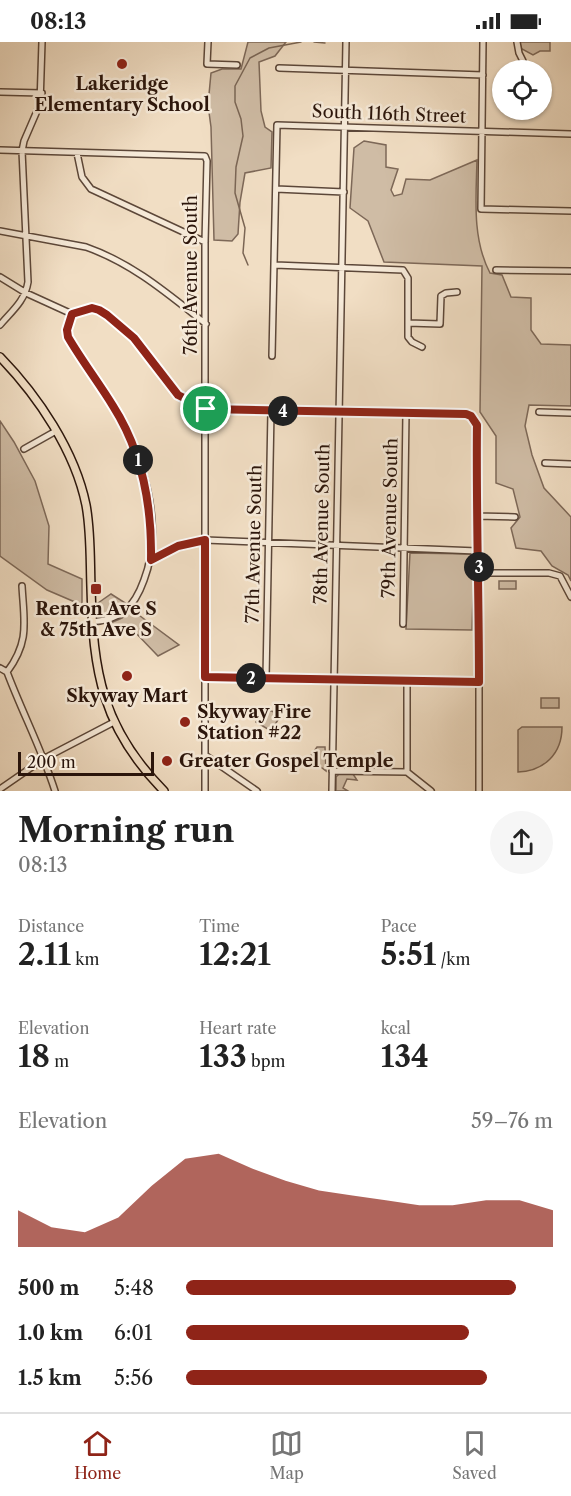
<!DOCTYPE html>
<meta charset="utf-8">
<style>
body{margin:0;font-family:"Libre Caslon Text",serif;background:#f6f6f6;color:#222;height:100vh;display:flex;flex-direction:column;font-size:22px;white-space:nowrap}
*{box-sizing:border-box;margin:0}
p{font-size:20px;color:#767676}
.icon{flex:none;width:33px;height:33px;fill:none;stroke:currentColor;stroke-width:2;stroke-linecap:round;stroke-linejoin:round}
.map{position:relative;height:749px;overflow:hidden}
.side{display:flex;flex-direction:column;background:#fff;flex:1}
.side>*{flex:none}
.fabs{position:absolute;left:492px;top:18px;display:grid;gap:12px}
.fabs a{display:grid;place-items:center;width:60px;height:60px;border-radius:50%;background:#fff;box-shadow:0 2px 4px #0004;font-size:30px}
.scale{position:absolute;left:18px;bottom:15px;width:136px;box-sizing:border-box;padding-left:6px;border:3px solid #2b150b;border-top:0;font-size:16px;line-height:21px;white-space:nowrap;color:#2b150b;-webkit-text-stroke:4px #f6ead9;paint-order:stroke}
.pin{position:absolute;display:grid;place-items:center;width:51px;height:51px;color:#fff;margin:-26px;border:3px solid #fff;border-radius:50%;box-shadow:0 2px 6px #0007}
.km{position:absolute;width:30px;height:30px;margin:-15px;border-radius:50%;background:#222;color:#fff;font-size:16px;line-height:30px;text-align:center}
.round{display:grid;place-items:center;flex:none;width:63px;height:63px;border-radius:32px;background:#f6f6f6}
.overview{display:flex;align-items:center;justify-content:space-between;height:102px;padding:0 18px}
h1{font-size:33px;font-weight:700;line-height:45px}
.stats{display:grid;grid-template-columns:repeat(3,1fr);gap:9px;height:102px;padding:6px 18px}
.stats div{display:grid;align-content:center}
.stats b{font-size:30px;font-weight:700}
.stats small{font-size:16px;font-weight:400}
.stats p{font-size:16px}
.chart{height:168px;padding:12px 18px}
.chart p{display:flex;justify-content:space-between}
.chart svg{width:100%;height:108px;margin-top:6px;fill:#8f2418;opacity:.7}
ul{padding:0 18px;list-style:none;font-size:20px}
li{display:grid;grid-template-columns:96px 72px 1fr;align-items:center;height:45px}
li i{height:15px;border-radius:8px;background:#8f2418}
.status{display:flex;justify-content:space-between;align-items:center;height:42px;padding:0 30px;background:#fff;direction:ltr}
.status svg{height:16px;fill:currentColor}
.tabs{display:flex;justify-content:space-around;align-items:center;height:84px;border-top:2px solid #e0e0e0;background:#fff;font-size:16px;color:#767676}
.tabs a{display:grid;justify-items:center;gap:3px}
.tabs .current{color:#8f2418}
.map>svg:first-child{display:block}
</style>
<div class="status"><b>08:13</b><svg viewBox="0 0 49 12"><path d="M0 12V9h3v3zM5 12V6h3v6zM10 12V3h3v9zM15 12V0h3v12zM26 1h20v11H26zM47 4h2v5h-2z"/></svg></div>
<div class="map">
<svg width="571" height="749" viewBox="0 0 571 749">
<rect width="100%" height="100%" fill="#f1dec4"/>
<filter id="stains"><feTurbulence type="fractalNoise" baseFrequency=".00333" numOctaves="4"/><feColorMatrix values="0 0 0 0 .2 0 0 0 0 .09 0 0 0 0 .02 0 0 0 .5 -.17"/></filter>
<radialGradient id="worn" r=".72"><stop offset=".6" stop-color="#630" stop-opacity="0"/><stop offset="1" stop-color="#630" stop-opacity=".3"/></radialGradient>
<!-- green -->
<path fill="#cfbca5" stroke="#7d6858" stroke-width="1.5" d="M248,0H286L275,14L259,20L261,69L265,85L272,90L271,126L245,131L240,160L238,192L232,199L214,198L211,85L208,63L211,31L222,27H241Z
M519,0H550V9H540L533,13L522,7Z
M364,99L386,103V125L398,127L391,148L394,154L402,152L406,137L430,138L477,118C476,156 472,197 490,231L502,233L511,255L531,256V288L541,302L571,303V364L529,363L525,384L532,413L544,446L571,475V539L568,533L552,524L541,509L516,506L511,486L520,475L513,447L496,441V394L480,370L482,224L384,220L368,179L350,166L354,106Z
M0,379L14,400L35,439L49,484L48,522L82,537V563L47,548L0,514Z
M410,511L472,512L474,521L472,588L406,587Z
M499,539H516V547H499Z
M111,552L127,562L115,572L104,576L99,572L98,561Z
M132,568L179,603L158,614L134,589L128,590L108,582L122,576Z
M541,656H559V666H541Z
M262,665L281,673L271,689L256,680L261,672Z
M522,685H562C562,712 544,729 518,730V688Z
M317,705H325L326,729L309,716Z
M339,732H353L357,738L347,737L343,746L348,749H336V735Z"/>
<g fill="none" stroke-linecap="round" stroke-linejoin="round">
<!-- stream -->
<path stroke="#7a6554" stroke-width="1.5" d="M314,0L325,1
M248,223L243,211L245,186L235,151L236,125L243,94L241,77L235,60V44L250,16L269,6L301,0"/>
<!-- minor casing -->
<g stroke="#5c4739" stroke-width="8">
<path id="minor" d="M208,0L207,22L237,23
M483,0L481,167L571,169
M517,0L519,11L523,19
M279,26L483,33
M0,50L42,51
M0,108L205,114L207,119L205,200V749
M77,111L82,135L91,147L205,200
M276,147L344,150
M0,189L86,205C132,221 168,252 206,282
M275,223L403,228L408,236V295L412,300L422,305
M496,228L571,229
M0,235L26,251L72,272L91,266L99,268L107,273L143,305L178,353L206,367L471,373L477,383L476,474L479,531V749
M72,272L67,288L68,295C82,319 99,341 113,364C143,412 165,483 144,538C134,566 121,578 91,580
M408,281L440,282L441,254L446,251L457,250
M0,283C12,269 25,259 28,240L22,109L24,99L40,62L42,0
M272,314L277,83L571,92
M539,370L571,371
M24,407L56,389
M545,421L571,422
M476,474L515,475
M151,518L178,505L205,498L477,509
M479,531H549L560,534L571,555
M403,582L406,371
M0,626L7,630C22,670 42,708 55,749
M7,630C30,599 24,580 22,544
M205,635L479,640
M266,636L271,369
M205,713L257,749
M332,729L407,730L431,749
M407,730V639
M0,747L45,716L114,680
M332,749L346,0"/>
</g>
<!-- major casing -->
<g stroke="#2b150b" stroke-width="10">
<path id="major" d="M0,315C38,354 75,409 86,463C91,490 90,518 91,545C93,630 102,686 164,749"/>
</g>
<!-- minor -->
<use href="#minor" stroke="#f6ead9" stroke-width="5"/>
<!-- major -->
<use href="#major" stroke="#f1dec4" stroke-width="7"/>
</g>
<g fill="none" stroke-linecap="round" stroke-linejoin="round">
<!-- route casing -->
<g stroke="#fff" stroke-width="12">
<path id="route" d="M92,266L99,268L107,273L134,296L178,353L206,367L466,372L471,374L477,383C476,469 479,554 479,640L205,635V498L178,504L151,518C152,463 143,411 113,364C99,341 82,319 68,295L67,288L72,272Z"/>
</g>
<!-- route -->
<use href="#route" stroke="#8f2418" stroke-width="8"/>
</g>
<!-- markers -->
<g fill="#8f2418" stroke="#f6ead9" stroke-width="2">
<circle cx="122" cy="22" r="6"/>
<rect x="90" y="541" width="12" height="12" rx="3"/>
<circle cx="127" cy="634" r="6"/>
<circle cx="185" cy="680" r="6"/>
<circle cx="167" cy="719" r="6"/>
</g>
<g text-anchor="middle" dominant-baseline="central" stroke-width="5" stroke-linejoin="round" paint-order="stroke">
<!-- poi labels -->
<g font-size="18" font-weight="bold" fill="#2b150b" stroke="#f6ead9">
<text x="122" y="42">Lakeridge<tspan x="122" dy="21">Elementary School</tspan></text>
<text x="96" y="567">Renton Ave S<tspan x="96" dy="21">&amp; 75th Ave S</tspan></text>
<text x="127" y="654">Skyway Mart</text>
<text x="197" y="670" text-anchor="start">Skyway Fire<tspan x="197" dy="21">Station #22</tspan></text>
<text x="179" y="719" text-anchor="start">Greater Gospel Temple</text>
</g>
<!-- street labels -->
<g font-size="18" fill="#2b150b" stroke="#f6ead9">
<text transform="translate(389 72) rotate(2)">South 116th Street</text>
<text transform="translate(191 233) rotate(-90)">76th Avenue South</text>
<text transform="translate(390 476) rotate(-89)">79th Avenue South</text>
<text transform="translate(322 482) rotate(-89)">78th Avenue South</text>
<text transform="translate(254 502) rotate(-89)">77th Avenue South</text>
</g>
</g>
<rect width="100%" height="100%" filter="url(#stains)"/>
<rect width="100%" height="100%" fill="url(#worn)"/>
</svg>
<div class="fabs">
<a><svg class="icon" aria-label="locate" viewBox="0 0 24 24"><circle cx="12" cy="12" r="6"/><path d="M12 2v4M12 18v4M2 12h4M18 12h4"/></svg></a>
</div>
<div class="scale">200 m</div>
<div class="pin" style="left:206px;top:367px;background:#1e9e55"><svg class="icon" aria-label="arrive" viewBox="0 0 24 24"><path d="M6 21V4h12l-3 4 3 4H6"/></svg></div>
<b class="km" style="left:138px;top:418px">1</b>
<b class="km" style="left:251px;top:636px">2</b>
<b class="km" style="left:479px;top:525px">3</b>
<b class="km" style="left:283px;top:369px">4</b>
</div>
<section class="side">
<div class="overview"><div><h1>Morning run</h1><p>08:13</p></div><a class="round"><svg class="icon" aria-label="share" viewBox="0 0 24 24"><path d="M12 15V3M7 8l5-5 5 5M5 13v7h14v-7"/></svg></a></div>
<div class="stats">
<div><p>Distance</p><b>2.11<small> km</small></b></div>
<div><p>Time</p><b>12:21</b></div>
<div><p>Pace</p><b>5:51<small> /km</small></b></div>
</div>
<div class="stats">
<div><p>Elevation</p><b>18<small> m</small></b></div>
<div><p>Heart rate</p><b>133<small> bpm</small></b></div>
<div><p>kcal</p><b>134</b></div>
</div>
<div class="chart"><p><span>Elevation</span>59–76 m</p>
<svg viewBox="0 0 160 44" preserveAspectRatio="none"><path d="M0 44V29L10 36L20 38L30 32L40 19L50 8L60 6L70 12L80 17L90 21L100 23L110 25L120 27L130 27L140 25L150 25L160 29V44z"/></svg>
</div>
<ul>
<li><b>500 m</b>5:48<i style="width:90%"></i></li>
<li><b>1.0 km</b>6:01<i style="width:77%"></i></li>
<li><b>1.5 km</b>5:56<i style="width:82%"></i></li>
</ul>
</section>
<nav class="tabs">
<a class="current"><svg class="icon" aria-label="home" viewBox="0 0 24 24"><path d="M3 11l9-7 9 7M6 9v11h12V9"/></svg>Home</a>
<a><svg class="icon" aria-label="map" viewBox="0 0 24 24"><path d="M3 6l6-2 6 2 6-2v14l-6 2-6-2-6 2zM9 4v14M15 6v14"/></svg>Map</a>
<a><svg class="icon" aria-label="saved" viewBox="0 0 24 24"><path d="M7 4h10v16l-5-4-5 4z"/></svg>Saved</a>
</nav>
